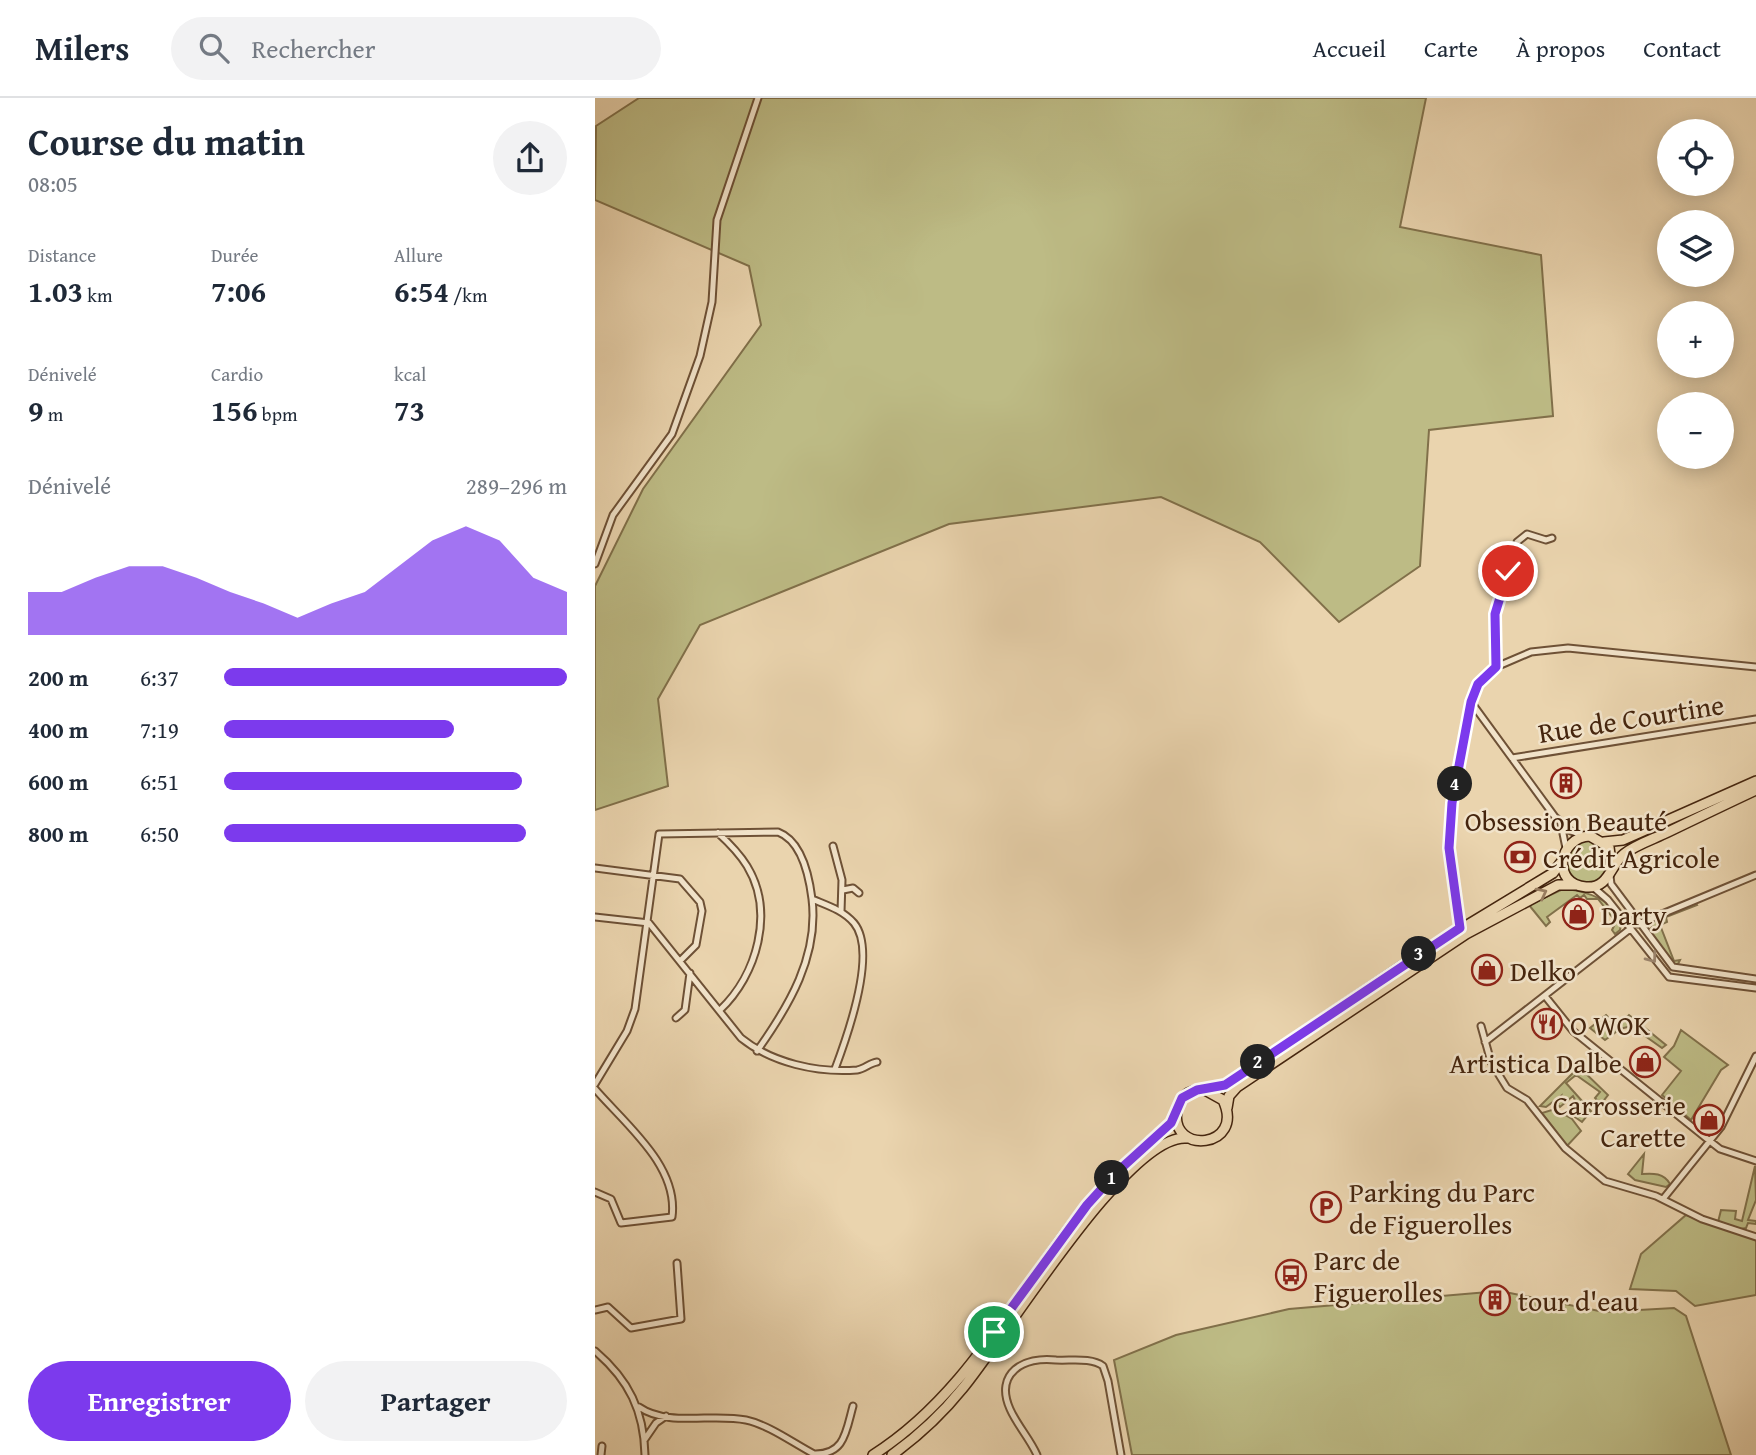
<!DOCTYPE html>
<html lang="fr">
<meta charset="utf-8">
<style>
body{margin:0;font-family:"Gentium Book Plus",serif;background:#f2f2f3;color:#1f2937;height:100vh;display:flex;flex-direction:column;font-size:26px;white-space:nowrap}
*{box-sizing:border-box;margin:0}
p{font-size:23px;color:#747a83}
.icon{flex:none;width:38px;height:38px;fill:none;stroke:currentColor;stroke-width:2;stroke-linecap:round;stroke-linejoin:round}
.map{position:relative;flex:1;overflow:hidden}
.drawer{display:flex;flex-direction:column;background:#fff;width:595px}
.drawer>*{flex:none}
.fabs{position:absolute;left:1062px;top:21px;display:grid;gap:14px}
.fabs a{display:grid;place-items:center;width:77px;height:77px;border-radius:50%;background:#fff;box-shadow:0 4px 18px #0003;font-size:35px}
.pin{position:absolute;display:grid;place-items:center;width:60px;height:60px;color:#fff;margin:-30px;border:4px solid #fff;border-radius:50%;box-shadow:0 2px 7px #0007}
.km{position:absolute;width:35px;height:35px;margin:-18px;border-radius:50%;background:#222;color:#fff;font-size:19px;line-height:35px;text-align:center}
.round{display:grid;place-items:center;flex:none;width:74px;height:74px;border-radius:37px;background:#f2f2f3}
.head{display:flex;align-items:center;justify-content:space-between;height:119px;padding:0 28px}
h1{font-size:38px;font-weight:800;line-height:52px}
.metrics{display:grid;grid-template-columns:repeat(3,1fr);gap:10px;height:119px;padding:7px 28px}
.metrics div{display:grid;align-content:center}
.metrics b{font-size:30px;font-weight:800}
.metrics small{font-size:19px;font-weight:400}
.metrics p{font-size:19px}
.chart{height:196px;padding:14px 28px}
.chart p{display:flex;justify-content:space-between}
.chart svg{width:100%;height:126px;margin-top:7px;fill:#7c3aed;opacity:.7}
.button{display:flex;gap:14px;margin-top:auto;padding:14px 28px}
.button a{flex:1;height:80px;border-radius:42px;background:#7c3aed;color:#fff;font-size:28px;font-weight:800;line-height:80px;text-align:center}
.button a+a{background:#f2f2f3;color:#1f2937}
ul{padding:0 28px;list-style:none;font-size:23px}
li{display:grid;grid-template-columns:112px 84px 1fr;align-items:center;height:52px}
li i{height:18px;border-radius:9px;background:#7c3aed}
header{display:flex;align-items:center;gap:42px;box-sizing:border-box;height:98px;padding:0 35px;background:#fff;border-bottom:2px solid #e0e1e3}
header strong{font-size:33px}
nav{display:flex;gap:38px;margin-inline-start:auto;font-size:24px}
.search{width:490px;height:63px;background:#f2f2f3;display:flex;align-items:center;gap:18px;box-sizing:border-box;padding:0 24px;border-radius:38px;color:#747a83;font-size:26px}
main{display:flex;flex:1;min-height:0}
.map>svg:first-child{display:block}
</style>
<header>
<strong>Milers</strong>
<div class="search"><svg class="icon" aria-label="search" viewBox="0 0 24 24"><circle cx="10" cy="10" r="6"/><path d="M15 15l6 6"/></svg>Rechercher</div>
<nav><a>Accueil</a><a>Carte</a><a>À propos</a><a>Contact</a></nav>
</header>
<main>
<section class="drawer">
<div class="head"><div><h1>Course du matin</h1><p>08:05</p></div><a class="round"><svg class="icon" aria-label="share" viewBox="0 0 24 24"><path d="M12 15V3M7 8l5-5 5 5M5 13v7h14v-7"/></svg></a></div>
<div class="metrics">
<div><p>Distance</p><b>1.03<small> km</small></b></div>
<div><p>Durée</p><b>7:06</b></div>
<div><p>Allure</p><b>6:54<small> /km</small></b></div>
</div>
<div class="metrics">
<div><p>Dénivelé</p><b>9<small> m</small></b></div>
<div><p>Cardio</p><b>156<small> bpm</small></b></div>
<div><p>kcal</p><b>73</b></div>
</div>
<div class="chart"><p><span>Dénivelé</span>289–296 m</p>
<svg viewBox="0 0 160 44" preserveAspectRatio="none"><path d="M0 44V29L10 29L20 24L30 20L40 20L50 24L60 29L70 33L80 38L90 33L100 29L110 20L120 11L130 6L140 11L150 24L160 29V44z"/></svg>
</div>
<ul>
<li><b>200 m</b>6:37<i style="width:100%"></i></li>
<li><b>400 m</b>7:19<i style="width:67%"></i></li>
<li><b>600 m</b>6:51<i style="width:87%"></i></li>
<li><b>800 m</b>6:50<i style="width:88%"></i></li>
</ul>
<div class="button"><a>Enregistrer</a><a>Partager</a></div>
</section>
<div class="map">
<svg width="1161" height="1357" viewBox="0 0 1161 1357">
<rect width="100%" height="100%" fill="#ead4ae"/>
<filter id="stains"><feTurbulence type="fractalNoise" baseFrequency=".00286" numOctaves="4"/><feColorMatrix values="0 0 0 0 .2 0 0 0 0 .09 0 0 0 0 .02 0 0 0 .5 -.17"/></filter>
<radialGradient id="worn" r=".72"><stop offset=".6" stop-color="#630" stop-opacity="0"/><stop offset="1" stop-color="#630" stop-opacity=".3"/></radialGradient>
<!-- green -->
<path fill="#bdbb85" stroke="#81704a" stroke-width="2" d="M44,0H831L805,129L946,157L958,318L834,332L825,468L744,524L665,444L566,399L354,426L105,527L63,601L73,688L0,712V488L48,391L166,227L154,168L0,102L1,28Z
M972 764a21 21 0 1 1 42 0a21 21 0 1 1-42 0Z
M968,791C987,791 1032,805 1025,832L1020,836L1017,832L1021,824L1003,801H992L989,797L985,800L982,797L952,819L955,824L951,828L934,807Z
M1100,804L1102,807L1071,819L1072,824L1065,827L1079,863L1085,862L1082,868L1077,865L1055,833L1059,823Z
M1011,917L1022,928L1034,917L1071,947L1067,950L1036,928L1025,931L1010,942L995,930Z
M1086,932L1133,967L1126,972L1096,1022L1067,997L1086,973L1069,959L1079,948Z
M984,969L1013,997L1006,1006L1000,1000L1005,994L981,977L971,985L996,1013L987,1024L980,1019L982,1006L978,998L965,1009L963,1007L966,998L951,1009L945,1008Z
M960,1011L977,1021L986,1033L972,1048L947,1015Z
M1049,1056L1047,1076C1058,1075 1069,1075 1075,1086L1071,1089L1040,1082L1033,1076Z
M1160,1068L1161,1102L1153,1122L1161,1123V1126L1153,1125L1151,1130L1145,1131L1123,1124L1126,1112L1141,1113L1140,1121L1147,1123Z
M1091,1117L1161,1141V1197L1100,1208L1081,1193L1035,1191L1046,1156Z
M905,1193L1009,1214L1079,1210L1091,1218L1136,1357H537L519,1262L581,1237L694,1211Z"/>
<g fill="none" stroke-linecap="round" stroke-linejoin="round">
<!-- minor casing -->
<g stroke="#6e5136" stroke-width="9">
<path id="minor" d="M0,466L18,417L77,336L105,258L117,204L122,122L163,0
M901,569L900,516L922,444L932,436L951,442L957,440
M876,604L960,719L976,733L989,738
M917,660L1161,621
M966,726L971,750
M123,735C134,745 144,755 152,768C180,814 162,877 125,912
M238,748L247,782L246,814
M0,770L85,781L105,804L107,813L101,847L85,863
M1015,778L1016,786L1078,869L1161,881
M998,789L1013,802L1074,879L1161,890
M248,792L258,790L264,795
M0,819L54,825
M54,825L146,940C177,965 222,975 262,972C269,971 275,965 282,964
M1043,826L1161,777
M865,829L854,750L857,705L876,604L883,586L901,569L936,554L973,550L1161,569
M950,898L978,933L1116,1044L1125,1051L1161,1063
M81,920L90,912L95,875
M886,928L896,964L912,990L932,1002L970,1050L1010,1083L1061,1098L1107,1121L1161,1139
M890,944L1035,831
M162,953C194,908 224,858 217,801
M0,986L32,933L40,911L64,736L183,734C207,743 214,777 217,801C231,807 248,812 259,825C283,854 252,939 240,971
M0,991C30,1026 84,1068 77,1119L26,1125L16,1101L0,1094
M1068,1101L1126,1029L1161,958
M0,1212L13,1209L36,1230L86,1221L82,1165
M0,1253C34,1282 49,1313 50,1357
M44,1309C73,1329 117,1315 151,1322C174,1327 198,1345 219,1356C250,1357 251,1333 258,1308
M50,1341L61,1325L71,1318
M6,1357L7,1348
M442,1357C435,1341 422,1327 415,1311C399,1275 429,1258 461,1262C475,1263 496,1259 508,1268L513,1283L526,1357"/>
</g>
<!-- primary casing -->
<g stroke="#45250e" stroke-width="12">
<path id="primary" d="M1009,744L1028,742L1161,683
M1017,771L1014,749L995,738C963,739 956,787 991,789C1014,791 1015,767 1029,756C1042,746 1059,741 1073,734C1102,720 1131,706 1161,692
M610,992L628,1002C651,1051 574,1057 582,1013C583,1006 587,999 593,995C604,989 618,991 630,987L823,857L958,775L967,763
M632,1010L634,998L642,989L871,836L963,787H981
M278,1357C373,1297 423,1192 492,1107C517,1077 546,1050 576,1025L581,1016
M297,1357C323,1338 347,1316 367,1291C408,1243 532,1035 592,1040"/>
</g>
<!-- minor -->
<use href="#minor" stroke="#f1e3ca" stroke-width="5"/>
<!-- primary -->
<use href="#primary" stroke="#ead4ae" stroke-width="9"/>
</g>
<!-- one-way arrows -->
<defs><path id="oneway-chevron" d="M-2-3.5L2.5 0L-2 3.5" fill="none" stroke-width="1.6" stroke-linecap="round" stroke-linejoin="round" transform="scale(1.75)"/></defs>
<use stroke="#987c5e" href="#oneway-chevron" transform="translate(947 795) rotate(-27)"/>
<use stroke="#9b846c" href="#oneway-chevron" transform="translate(1057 860) rotate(53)"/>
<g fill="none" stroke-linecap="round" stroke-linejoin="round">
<!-- route casing -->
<g stroke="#fff" stroke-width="14">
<path id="route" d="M399,1234L492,1107L522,1074L576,1025L587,1000L602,992L630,987L865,830L854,750L857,705L876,604L883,586L901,569L900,516L913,473"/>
</g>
<!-- route -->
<use href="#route" stroke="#7c3aed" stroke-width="9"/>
</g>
<!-- icons -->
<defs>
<g id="building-ring" transform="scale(1.575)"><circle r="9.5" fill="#f1e3ca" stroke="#8f2418" stroke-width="1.5"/><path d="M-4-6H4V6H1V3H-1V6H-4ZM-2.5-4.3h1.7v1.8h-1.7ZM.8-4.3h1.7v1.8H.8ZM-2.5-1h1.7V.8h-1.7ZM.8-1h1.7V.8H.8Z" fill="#8f2418"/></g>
<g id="bank-ring" transform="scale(1.575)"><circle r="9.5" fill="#f1e3ca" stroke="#8f2418" stroke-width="1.5"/><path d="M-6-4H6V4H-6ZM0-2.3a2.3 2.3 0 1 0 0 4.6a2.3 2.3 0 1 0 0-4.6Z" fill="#8f2418"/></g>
<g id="shop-ring" transform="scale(1.575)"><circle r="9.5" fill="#f1e3ca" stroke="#8f2418" stroke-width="1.5"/><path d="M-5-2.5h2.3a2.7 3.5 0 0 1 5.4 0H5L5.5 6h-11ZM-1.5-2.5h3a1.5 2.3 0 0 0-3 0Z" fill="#8f2418"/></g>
<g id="restaurant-ring" transform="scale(1.575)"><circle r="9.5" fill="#f1e3ca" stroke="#8f2418" stroke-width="1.5"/><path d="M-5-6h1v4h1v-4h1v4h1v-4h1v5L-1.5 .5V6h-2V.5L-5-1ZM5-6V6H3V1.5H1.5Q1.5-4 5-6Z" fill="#8f2418"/></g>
<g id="parking-ring" transform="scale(1.575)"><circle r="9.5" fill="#f1e3ca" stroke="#8f2418" stroke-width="1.5"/><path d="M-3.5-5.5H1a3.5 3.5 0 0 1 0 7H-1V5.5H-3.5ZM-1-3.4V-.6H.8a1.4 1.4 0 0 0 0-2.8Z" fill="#8f2418"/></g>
<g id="bus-ring" transform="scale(1.575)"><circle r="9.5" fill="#f1e3ca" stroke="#8f2418" stroke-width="1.5"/><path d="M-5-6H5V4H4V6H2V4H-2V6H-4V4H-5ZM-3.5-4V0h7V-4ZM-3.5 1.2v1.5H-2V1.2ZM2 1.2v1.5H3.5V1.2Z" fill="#8f2418"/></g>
</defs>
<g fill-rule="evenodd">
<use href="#building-ring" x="971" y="685"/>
<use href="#bank-ring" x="925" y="759"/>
<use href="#shop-ring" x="983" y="816"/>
<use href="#shop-ring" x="892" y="872"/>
<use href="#restaurant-ring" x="952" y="926"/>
<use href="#shop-ring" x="1050" y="964"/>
<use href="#shop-ring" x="1114" y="1022"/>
<use href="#parking-ring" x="731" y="1109"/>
<use href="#bus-ring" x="696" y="1177"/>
<use href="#building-ring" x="900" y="1202"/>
</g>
<g text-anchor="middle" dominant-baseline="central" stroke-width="5" stroke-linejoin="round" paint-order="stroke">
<!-- street labels -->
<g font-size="28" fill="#45250e" stroke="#f1e3ca">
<text transform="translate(1036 620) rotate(-9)">Rue de Courtine</text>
</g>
<!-- poi labels -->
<g font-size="28" fill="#45250e" stroke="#f1e3ca" text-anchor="start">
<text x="971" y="722" text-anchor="middle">Obsession Beauté</text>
<text x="948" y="759">Crédit Agricole</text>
<text x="1006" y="816">Darty</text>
<text x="915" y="872">Delko</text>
<text x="975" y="926">O WOK</text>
<text x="1027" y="964" text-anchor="end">Artistica Dalbe</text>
<text x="1091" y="1006" text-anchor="end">Carrosserie<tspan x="1091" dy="32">Carette</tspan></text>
<text x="754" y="1093">Parking du Parc<tspan x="754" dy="32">de Figuerolles</tspan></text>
<text x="719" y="1161">Parc de<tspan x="719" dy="32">Figuerolles</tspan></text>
<text x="923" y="1202">tour d'eau</text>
</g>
</g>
<rect width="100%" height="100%" filter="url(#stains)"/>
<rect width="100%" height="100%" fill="url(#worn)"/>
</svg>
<div class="fabs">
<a><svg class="icon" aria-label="locate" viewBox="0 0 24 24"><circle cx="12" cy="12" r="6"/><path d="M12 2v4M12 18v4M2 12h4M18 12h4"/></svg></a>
<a><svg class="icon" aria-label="layers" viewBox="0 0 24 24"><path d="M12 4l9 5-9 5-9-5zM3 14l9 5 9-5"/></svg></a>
<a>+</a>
<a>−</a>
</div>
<div class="pin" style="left:399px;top:1234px;background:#1e9e55"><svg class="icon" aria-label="arrive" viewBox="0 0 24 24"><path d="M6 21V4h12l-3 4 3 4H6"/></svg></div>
<div class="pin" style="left:913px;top:473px;background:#d93025"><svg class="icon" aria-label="check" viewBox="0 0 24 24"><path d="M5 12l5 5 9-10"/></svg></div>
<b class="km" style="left:517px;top:1080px">1</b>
<b class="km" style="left:663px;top:964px">2</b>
<b class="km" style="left:824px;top:856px">3</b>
<b class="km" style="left:860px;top:686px">4</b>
</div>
</main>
